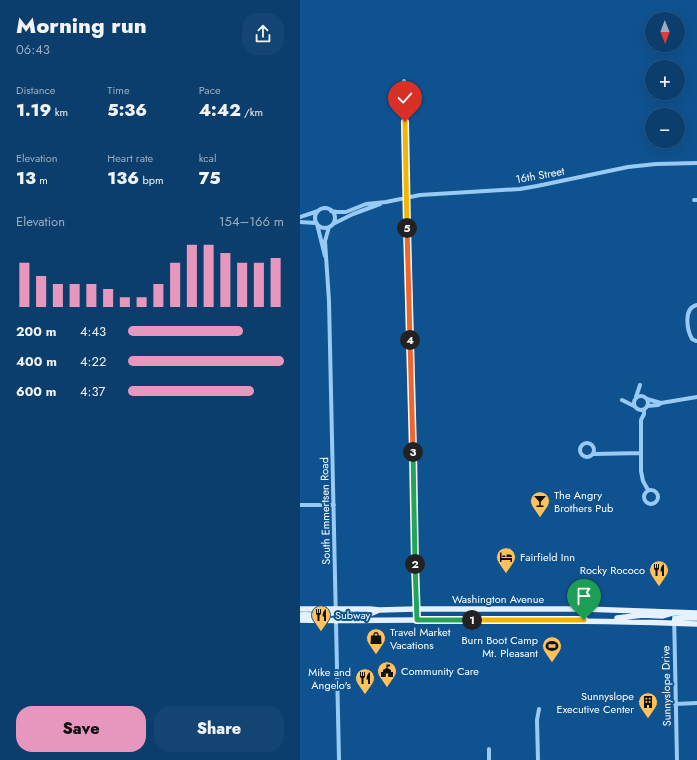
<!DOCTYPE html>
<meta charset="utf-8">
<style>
body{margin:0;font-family:Jost,sans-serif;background:#144572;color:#f1f3f6;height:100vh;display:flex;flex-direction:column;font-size:15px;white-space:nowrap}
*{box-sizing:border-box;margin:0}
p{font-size:13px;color:#9aaec2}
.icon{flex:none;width:22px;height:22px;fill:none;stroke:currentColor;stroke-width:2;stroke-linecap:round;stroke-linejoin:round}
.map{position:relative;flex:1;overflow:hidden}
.details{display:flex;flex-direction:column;background:#0b3e6c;width:300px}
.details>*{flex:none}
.needle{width:26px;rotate:179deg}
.controls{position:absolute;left:345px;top:12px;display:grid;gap:8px}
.controls a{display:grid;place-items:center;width:40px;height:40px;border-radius:50%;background:#0b3e6c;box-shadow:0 4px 16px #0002,0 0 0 1px #2b577f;font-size:20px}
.pin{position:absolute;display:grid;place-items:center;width:34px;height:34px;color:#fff;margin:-41px -17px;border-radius:50% 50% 50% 0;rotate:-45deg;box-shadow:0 0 4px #0007}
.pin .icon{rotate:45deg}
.km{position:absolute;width:20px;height:20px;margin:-10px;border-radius:50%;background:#222;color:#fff;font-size:11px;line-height:20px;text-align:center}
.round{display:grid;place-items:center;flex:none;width:42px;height:42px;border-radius:16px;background:#144572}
.summary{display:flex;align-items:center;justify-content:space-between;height:68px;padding:0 16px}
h1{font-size:22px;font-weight:800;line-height:30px}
.figures{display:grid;grid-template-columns:repeat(3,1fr);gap:6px;height:68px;padding:4px 16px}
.figures div{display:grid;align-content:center}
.figures b{font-size:17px;font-weight:800}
.figures small{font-size:11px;font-weight:400}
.figures p{font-size:11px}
.chart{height:112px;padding:8px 16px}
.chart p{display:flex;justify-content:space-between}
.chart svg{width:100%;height:72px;margin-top:4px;stroke:#e797bd;stroke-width:6}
.cta{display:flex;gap:8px;margin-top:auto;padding:8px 16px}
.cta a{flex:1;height:46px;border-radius:16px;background:#e797bd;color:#111;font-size:16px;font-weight:800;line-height:46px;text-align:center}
.cta a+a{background:#144572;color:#f1f3f6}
ul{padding:0 16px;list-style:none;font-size:13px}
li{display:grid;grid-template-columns:64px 48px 1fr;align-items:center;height:30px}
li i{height:10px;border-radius:5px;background:#e797bd}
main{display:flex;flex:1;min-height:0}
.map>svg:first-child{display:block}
</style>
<main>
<section class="details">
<div class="summary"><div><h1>Morning run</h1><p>06:43</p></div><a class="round"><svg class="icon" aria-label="share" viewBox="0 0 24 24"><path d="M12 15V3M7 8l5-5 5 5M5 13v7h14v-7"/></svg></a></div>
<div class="figures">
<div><p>Distance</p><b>1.19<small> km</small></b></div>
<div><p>Time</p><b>5:36</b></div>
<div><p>Pace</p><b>4:42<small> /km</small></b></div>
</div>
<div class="figures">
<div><p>Elevation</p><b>13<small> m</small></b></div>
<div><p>Heart rate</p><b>136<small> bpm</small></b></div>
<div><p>kcal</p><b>75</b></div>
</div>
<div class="chart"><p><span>Elevation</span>154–166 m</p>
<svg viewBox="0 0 160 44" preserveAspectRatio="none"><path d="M5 44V17M15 44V25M25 44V30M35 44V30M45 44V30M55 44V33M65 44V38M75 44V38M85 44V30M95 44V17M105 44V6M115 44V6M125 44V11M135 44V17M145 44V17M155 44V14"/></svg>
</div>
<ul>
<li><b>200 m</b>4:43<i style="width:74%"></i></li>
<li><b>400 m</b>4:22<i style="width:100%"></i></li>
<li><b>600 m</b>4:37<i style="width:81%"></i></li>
</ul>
<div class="cta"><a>Save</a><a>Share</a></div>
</section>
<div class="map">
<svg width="397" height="760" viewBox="0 0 397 760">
<rect width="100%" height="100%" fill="#0f5290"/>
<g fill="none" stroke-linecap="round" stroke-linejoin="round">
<!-- minor -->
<path stroke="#99caf4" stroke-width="4" d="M104,81L117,620
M394,200H397
M15 218a10 10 0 1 1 20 0a10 10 0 1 1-20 0Z
M31,211L37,212H46L66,204L86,202L120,195L220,189L237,186L328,167L356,164L397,163
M0,217L18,211
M0,222L16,223
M17,224L25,256
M33,224L53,214L80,204
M29,227L25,241L29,301L39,760
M396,341L392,339C387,330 383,308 397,305
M334 403a7 7 0 1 1 14 0a7 7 0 1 1-14 0Z
M336,397L340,385
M347,399L361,403
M322,400L334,406
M347,406L358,405L361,403L397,397
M344,410V414L341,420V471L343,481L348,490
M280 450a7 7 0 1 1 14 0a7 7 0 1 1-14 0Z
M294,454L341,453
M344 497a7 7 0 1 1 14 0a7 7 0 1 1-14 0Z
M0,505H34
M374,612L377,760
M375,704L397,703
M189,749V760
M238,760L237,720L239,709"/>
<!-- major -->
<path stroke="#e5f1ff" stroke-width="5.5" d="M0,609H70L79,610L116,609H284L397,613
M0,615C10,614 30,618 36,610
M317,618L343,615L362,616L372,613
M0,620C39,621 79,620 118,620C211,620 304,621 397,624
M36,621L39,616L41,615H67L77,611
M374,623L375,619L377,618H397"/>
</g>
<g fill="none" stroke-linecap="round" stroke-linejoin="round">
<!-- split-1 casing -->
<g stroke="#fff" stroke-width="8">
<path id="split-1" d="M172,620H284"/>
</g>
<!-- split-2 casing -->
<g stroke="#fff" stroke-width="8">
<path id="split-2" d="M115,564L117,620H172"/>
</g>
<!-- split-3 casing -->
<g stroke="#fff" stroke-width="8">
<path id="split-3" d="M113,452L115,564"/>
</g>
<!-- split-4 casing -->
<g stroke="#fff" stroke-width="8">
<path id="split-4" d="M110,340L113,452"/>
</g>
<!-- split-5 casing -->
<g stroke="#fff" stroke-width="8">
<path id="split-5" d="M107,228L110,340"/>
</g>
<!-- split-6 casing -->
<g stroke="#fff" stroke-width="8">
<path id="split-6" d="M105,122L107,228"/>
</g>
<!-- split-1 -->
<use href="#split-1" stroke="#f5b400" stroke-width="5"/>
<!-- split-2 -->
<use href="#split-2" stroke="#22a559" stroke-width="5"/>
<!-- split-3 -->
<use href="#split-3" stroke="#22a559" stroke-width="5"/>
<!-- split-4 -->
<use href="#split-4" stroke="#f0652b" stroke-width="5"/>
<!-- split-5 -->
<use href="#split-5" stroke="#f0652b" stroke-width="5"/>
<!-- split-6 -->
<use href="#split-6" stroke="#f5b400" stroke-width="5"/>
</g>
<!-- icons -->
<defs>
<g id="bar-pin" transform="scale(1)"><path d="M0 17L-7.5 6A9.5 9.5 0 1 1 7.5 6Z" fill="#ffc25b" stroke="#0f5290"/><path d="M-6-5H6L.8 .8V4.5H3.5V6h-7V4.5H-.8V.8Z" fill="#111"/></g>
<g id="hotel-pin" transform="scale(1)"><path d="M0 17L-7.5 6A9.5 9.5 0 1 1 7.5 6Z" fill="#ffc25b" stroke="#0f5290"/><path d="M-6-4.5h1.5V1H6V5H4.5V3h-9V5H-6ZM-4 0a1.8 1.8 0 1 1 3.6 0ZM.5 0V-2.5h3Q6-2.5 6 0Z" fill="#111"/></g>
<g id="restaurant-pin" transform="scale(1)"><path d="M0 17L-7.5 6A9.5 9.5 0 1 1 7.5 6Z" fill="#ffc25b" stroke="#0f5290"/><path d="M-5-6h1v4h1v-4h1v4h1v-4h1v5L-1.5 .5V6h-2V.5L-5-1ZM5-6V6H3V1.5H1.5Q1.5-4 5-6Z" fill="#111"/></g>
<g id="shop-pin" transform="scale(1)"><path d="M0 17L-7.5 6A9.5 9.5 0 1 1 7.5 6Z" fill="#ffc25b" stroke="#0f5290"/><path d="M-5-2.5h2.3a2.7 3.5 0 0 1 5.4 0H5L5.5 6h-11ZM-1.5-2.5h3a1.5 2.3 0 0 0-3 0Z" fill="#111"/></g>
<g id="stadium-pin" transform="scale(1)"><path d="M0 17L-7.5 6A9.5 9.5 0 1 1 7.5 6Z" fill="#ffc25b" stroke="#0f5290"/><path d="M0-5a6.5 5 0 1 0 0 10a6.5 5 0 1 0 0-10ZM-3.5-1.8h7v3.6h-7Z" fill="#111"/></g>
<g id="civic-pin" transform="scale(1)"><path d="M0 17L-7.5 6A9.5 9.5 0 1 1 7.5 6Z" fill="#ffc25b" stroke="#0f5290"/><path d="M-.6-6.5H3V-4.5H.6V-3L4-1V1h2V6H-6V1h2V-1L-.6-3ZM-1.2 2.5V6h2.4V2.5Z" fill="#111"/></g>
<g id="building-pin" transform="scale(1)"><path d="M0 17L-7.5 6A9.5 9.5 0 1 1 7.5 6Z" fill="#ffc25b" stroke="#0f5290"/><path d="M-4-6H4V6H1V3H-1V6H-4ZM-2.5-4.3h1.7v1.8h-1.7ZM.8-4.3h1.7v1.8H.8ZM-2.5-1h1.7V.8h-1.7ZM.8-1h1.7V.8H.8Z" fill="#111"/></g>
</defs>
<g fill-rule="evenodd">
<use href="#bar-pin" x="240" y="501"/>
<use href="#hotel-pin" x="206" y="557"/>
<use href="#restaurant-pin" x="359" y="570"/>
<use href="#restaurant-pin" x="21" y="615"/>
<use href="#shop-pin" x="76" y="638"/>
<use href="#stadium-pin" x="252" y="646"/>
<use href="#civic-pin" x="87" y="671"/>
<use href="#restaurant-pin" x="65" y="678"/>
<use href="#building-pin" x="348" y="702"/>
</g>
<g text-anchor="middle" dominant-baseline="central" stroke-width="4" stroke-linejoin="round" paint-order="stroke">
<!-- street labels -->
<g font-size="11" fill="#fff" stroke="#0f5290">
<text transform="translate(240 175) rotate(-10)">16th Street</text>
<text transform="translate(25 511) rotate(-91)">South Emmertsen Road</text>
<text x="198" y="599">Washington Avenue</text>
<text transform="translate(366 686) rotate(-91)">Sunnyslope Drive</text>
</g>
<!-- poi labels -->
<g font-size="11" fill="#fff" stroke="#0f5290" text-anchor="start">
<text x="254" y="495">The Angry<tspan x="254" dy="13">Brothers Pub</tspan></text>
<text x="220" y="557">Fairfield Inn</text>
<text x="345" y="570" text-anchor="end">Rocky Rococo</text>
<text x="35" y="615">Subway</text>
<text x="90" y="632">Travel Market<tspan x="90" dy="13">Vacations</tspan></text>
<text x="238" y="640" text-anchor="end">Burn Boot Camp<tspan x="238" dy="13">Mt. Pleasant</tspan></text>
<text x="101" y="671">Community Care</text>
<text x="51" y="672" text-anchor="end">Mike and<tspan x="51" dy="13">Angelo's</tspan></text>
<text x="334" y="696" text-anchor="end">Sunnyslope<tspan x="334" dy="13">Executive Center</tspan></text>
</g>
</g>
</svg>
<div class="controls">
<a><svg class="needle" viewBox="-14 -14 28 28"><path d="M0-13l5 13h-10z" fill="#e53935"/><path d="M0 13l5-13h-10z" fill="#9aaec2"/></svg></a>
<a>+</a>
<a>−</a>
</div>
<div class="pin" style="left:284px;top:620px;background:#1e9e55"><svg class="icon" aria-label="arrive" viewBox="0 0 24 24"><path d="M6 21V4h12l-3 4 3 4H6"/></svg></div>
<div class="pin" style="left:105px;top:122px;background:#d93025"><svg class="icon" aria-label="check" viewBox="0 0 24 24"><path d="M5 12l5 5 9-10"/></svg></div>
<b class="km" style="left:172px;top:620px">1</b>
<b class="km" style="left:115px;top:564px">2</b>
<b class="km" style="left:113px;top:452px">3</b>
<b class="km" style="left:110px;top:340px">4</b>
<b class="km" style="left:107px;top:228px">5</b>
</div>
</main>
